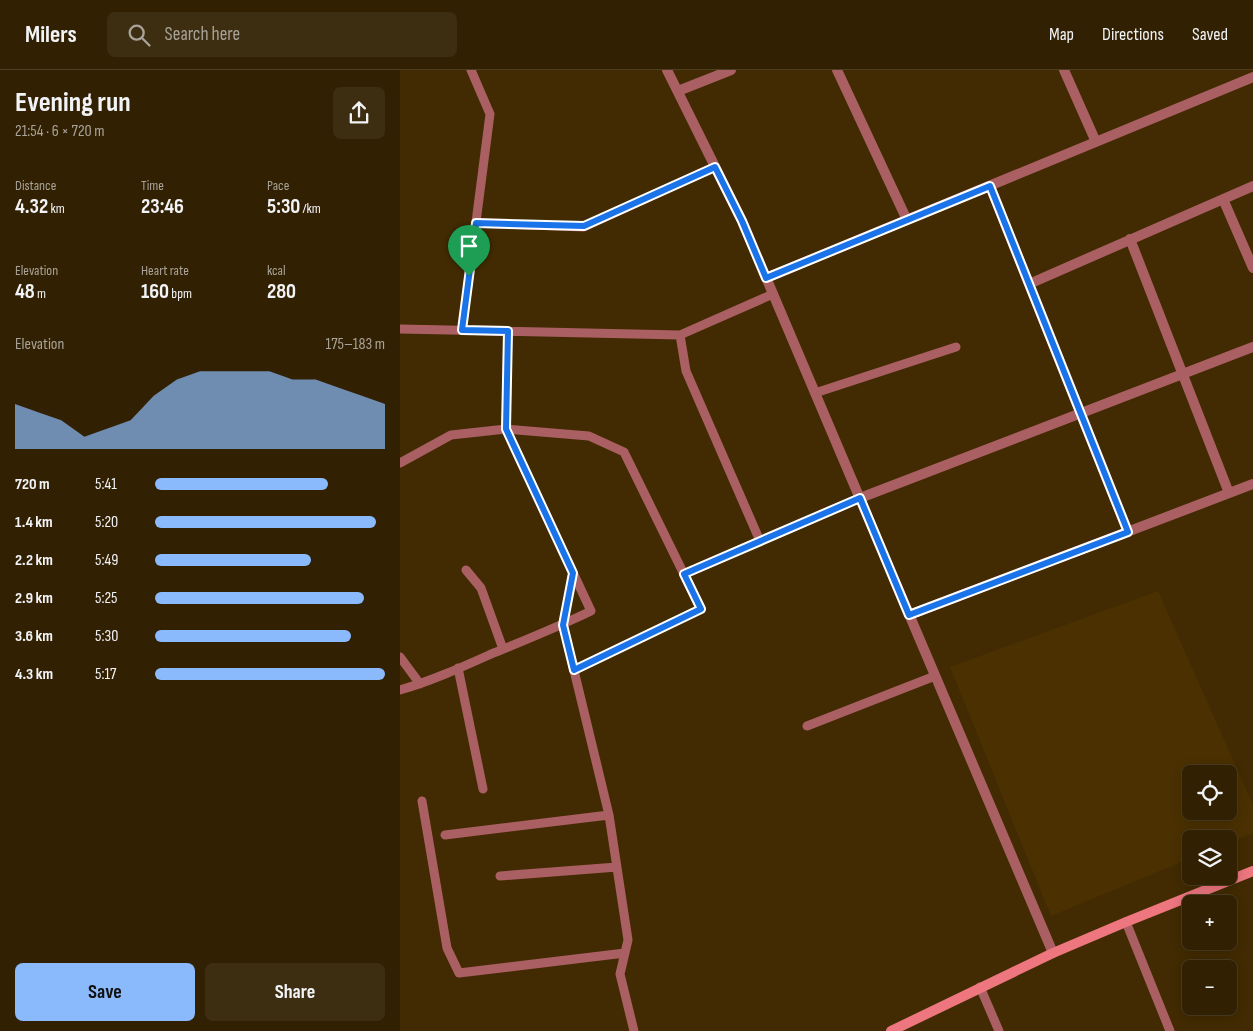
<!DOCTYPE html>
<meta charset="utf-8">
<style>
body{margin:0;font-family:"Sofia Sans Condensed",sans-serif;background:#3d2d11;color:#f1f3f6;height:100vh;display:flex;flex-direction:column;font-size:19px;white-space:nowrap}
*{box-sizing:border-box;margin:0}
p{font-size:16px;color:#a8a399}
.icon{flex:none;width:28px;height:28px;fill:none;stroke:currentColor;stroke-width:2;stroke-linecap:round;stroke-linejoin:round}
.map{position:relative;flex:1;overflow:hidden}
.side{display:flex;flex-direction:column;background:#322002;width:400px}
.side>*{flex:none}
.buttons{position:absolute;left:782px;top:695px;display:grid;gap:10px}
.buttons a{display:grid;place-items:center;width:55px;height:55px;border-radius:8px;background:#322002;box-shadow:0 2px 12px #0003,0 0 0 1px #4d3e24;font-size:25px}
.pin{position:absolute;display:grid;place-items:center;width:42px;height:42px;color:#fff;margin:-51px -21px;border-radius:50% 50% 50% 0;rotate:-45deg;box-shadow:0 0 5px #0007}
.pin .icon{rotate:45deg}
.round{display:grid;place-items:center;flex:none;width:52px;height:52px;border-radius:8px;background:#3d2d11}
.overview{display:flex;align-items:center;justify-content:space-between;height:85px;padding:0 15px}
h1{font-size:28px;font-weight:700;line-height:38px}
.figures{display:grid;grid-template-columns:repeat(3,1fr);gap:8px;height:85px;padding:5px 15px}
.figures div{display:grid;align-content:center}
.figures b{font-size:21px;font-weight:700}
.figures small{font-size:14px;font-weight:400}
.figures p{font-size:14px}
.chart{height:140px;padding:10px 15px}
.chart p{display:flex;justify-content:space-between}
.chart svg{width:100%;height:90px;margin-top:5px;fill:#8abafc;opacity:.7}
.primary-button{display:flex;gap:10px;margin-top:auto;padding:10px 15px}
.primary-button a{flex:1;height:58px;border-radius:8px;background:#8abafc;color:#111;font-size:20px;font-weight:700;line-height:58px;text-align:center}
.primary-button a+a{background:#3d2d11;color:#f1f3f6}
ul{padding:0 15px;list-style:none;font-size:16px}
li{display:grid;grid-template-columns:80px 60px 1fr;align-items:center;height:38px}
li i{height:12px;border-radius:6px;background:#8abafc}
header{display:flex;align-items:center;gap:30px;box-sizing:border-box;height:70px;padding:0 25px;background:#322002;border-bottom:1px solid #4d3e24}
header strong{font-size:24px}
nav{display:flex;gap:28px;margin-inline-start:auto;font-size:18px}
.search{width:350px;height:45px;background:#3d2d11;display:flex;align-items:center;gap:12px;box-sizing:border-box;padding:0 18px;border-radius:8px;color:#a8a399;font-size:19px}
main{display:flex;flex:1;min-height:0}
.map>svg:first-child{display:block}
</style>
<header>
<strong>Milers</strong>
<div class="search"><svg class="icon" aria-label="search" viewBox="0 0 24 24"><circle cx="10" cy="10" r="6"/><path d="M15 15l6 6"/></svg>Search here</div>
<nav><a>Map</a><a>Directions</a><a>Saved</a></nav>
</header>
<main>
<section class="side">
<div class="overview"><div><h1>Evening run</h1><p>21:54 · 6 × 720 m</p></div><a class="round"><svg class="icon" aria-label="share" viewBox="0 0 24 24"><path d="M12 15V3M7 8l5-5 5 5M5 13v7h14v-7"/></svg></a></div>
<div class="figures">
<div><p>Distance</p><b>4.32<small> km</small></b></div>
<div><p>Time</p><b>23:46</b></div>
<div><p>Pace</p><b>5:30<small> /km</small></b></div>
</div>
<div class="figures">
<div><p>Elevation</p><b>48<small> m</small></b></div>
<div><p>Heart rate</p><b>160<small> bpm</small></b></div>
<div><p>kcal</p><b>280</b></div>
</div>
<div class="chart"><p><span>Elevation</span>175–183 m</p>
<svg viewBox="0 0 160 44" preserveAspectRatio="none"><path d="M0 44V22L10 26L20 30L30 38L40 34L50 30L60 18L70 10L80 6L90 6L100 6L110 6L120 10L130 10L140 14L150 18L160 22V44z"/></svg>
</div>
<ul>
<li><b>720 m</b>5:41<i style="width:75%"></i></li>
<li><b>1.4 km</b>5:20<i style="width:96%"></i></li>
<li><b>2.2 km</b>5:49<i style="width:68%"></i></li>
<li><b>2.9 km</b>5:25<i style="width:91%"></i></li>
<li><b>3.6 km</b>5:30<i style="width:85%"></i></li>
<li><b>4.3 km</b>5:17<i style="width:100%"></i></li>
</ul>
<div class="primary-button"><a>Save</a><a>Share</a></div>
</section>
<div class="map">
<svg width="853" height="961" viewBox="0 0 853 961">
<rect width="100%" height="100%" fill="#422b02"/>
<!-- built -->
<path fill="#4b3101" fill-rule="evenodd" d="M758,521L853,735V763L829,773V769H791V788L651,846L550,597ZM791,704H829V741H791Z"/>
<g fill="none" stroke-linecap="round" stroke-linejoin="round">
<!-- lane -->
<path stroke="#aa5f63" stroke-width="9" d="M76,153L184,157L315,97
M0,259L280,265L373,224
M62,260L90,44L71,0
M280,265L286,301L360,471
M415,323L556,277
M0,393L51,365L106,359L108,261
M66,500L81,518L103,579
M173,503L163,555L209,745L228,870L220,904L234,961
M284,504L460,428
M0,587L20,614
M58,598L83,719
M0,620C31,611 60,598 89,585C123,571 158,557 191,541L106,359L189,366L224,382L301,539L174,600
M407,656L535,606
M22,731L47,878L59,903L225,883
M45,765L209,745
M100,806L217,797
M726,852L770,961
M580,917L599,961"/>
<!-- street -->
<path stroke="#aa5f63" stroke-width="10" d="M267,0L342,151L653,883
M437,0L507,150
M664,0L696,72
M278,21L331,0
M590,116L728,462
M823,129L853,198
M730,169L829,423
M366,208L853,7
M629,214L853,116
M460,428L853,277
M509,545L853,414"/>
<!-- secondary -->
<path stroke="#ed767f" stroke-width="10" d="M491,961L653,883L726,852L853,801"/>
</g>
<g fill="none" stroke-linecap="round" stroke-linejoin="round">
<!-- route casing -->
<g stroke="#fff" stroke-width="10">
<path id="route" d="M315,97L342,151L366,208L590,116L728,462L509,545L460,428L284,504L301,539L174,600L163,555L173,503L106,359L108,261L62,260L76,153L184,156Z"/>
</g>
<!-- route -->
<use href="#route" stroke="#1a73e8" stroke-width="6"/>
</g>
</svg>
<div class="buttons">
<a><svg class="icon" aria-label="locate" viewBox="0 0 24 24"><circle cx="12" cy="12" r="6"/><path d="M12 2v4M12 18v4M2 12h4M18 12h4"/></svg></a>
<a><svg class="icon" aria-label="layers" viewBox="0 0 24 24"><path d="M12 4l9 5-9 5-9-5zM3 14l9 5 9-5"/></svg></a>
<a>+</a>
<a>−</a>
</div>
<div class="pin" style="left:69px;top:206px;background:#1e9e55"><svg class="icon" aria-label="arrive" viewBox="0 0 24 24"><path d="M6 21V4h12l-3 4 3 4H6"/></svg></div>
</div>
</main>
